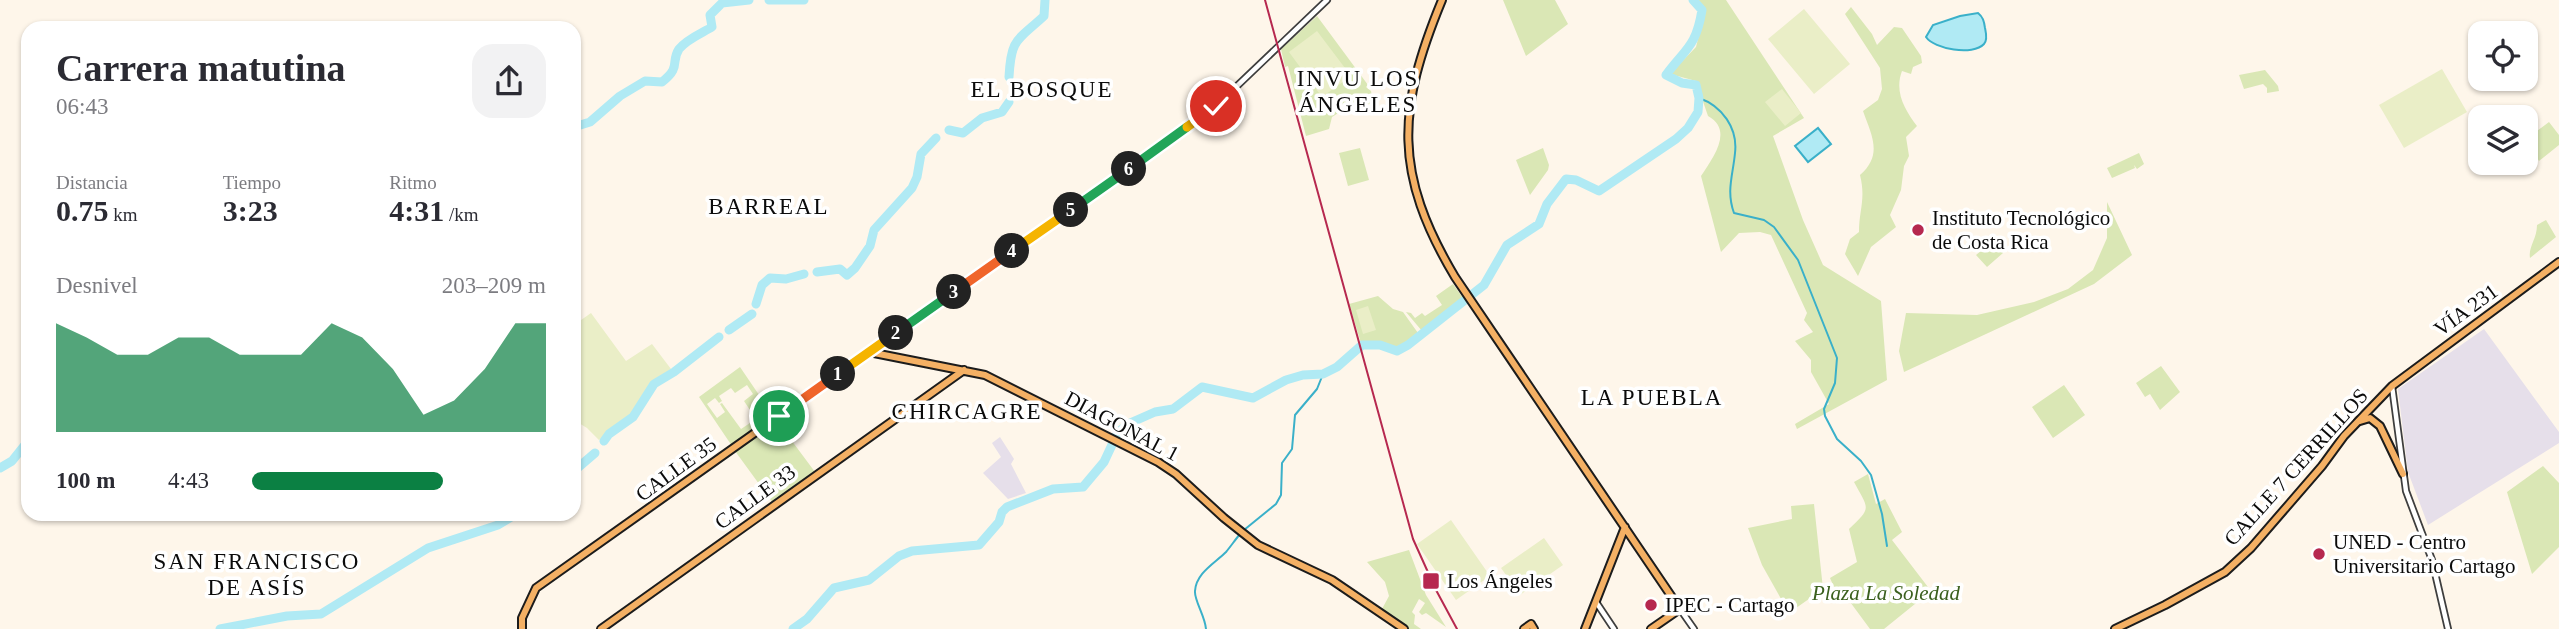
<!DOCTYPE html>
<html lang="es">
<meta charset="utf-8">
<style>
body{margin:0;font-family:"Times New Roman",serif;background:#f2f2f3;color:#2b2b33;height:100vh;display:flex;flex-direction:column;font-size:26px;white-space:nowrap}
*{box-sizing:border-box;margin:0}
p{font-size:23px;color:#7c7c81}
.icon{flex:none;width:38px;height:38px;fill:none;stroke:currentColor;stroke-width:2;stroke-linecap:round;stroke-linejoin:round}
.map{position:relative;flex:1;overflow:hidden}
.side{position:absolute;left:21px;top:21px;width:560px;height:500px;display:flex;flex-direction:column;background:#fff;border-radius:21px;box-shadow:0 2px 5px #0004}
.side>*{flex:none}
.buttons{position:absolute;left:2468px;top:21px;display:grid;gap:14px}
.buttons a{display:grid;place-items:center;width:70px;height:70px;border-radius:14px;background:#fff;box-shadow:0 2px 5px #0004;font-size:35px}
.pin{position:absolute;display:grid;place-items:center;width:60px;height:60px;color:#fff;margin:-30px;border:4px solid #fff;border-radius:50%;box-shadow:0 2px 7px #0007}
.km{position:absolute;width:35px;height:35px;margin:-18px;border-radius:50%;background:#222;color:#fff;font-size:19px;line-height:35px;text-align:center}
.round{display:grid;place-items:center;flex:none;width:74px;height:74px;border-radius:21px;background:#f2f2f3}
.summary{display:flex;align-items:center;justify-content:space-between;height:119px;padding:0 35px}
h1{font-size:38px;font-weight:700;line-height:52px}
.metrics{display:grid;grid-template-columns:repeat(3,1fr);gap:10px;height:119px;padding:7px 35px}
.metrics div{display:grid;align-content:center}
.metrics b{font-size:30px;font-weight:700}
.metrics small{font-size:19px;font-weight:400}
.metrics p{font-size:19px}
.chart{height:196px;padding:14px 35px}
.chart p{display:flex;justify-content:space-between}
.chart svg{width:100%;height:126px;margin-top:7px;fill:#0b8043;opacity:.7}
ul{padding:0 35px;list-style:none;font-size:23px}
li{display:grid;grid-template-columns:112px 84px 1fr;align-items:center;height:52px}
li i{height:18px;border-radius:9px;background:#0b8043}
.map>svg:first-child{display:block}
</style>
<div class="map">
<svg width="2559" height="629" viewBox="0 0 2559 629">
<rect width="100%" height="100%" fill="#fef6ea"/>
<!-- industrial -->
<path fill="#e6dfea" d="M2484,329L2559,432V443L2428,525L2408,472L2398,389Z
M1000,437L1014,459L1011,464L1026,493L1008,499L983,473L1001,457L992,443Z"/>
<!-- green -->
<path fill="#dae7b5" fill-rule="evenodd" d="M1503,0H1555L1568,24L1526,56Z
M1696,0H1726L1804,118L1773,136L1803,220L1823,265L1881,301L1887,380L1797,429L1795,424L1829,404L1811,372V360L1795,341L1813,332L1804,320L1807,313L1771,235L1760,232L1739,233L1721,252L1701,176C1713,158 1734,130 1708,116L1696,81L1670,74L1696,47L1705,11Z
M1851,7L1872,34L1877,45L1894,27L1902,28L1921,56L1922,63L1913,67L1911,74L1902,71C1894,92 1905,110 1917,126L1906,137L1909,156L1904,166L1901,190L1890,215L1896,227L1871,247L1858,276L1845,254L1850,239L1859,232C1859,210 1866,199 1860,175C1883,155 1872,136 1863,111L1878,100L1882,89L1880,68L1845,14Z
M1317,16L1368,85L1366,87L1371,91L1373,103L1343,110L1332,117L1329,129L1306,136L1288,66L1285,67L1281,49Z
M2265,70L2278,86L2279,91L2267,93V88L2263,84L2244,89L2239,75Z
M2549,122L2559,135V145L2539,161L2526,139Z
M1360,148L1369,180L1348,186L1339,153Z
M1543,148L1549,165L1548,170L1530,195L1516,160Z
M2139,153L2144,164L2137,169L2134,165L2135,168L2112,178L2107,168Z
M2107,202L2132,255L2094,284L1904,372L1899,351L1906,313L1977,315L2034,302L2068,289L2093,270L2107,238Z
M2546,220L2556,237L2530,258C2528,247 2537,239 2537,225Z
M1993,241L2003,253L1987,267L1976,255Z
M1453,284L1463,298L1422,331L1406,312L1411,313L1415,318L1422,313L1425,316L1442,305L1436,296Z
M1378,296L1393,309L1403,312L1418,333L1397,348L1381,342L1361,343L1349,304Z
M2161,366L2180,392L2160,410L2150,394L2145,397L2136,383Z
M740,367L774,417L732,446L699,397ZM747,385L753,394L744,401L756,419L741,429L722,403L720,404L725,412L717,418L707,404L715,398L719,403L722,401L719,396L731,388L735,393Z
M2064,385L2085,415L2053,438L2032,407Z
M777,421L815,472L773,503L735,451Z
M2543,466L2559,483V547L2532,574L2507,492Z
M1868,474L1876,504L1885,499L1902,532L1892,540L1931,591L1884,629H1870L1842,591L1837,594L1830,578L1857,562L1849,529C1872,507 1869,510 1854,482Z
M1814,504L1823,589L1789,613L1762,565L1748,528L1792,519L1791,506Z
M1409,550L1426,595L1446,627L1426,613L1422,615L1419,612L1425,603L1419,599L1412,612L1415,615L1414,624L1421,629H1408L1382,609L1389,596L1385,582L1367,562Z"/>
<!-- pitch -->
<path fill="#eaeec7" d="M1804,9L1850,64L1814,94L1768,39Z
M1317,31L1351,76L1322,97L1289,52Z
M2442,69L2467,112L2404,148L2379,105Z
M1782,89L1801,113L1785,126L1765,102Z
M1368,306L1376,330L1363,334L1356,310Z
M591,313L626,361L652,344L671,369L649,384L643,400L632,415L599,440L587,428L574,420V325Z
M1451,520L1490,576L1456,600L1417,544Z
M1544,538L1563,565L1520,595L1501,568Z"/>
<!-- water -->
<path fill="#b0eaf4" stroke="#3ab0c9" stroke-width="2" d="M1978,13C1983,17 1984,21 1985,28C1986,33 1988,40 1984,44C1973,56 1934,49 1926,37L1933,25L1960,16Z
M1818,128L1831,144L1808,162L1795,146Z"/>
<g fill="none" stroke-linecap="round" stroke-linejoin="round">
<!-- stream -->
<path stroke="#3ab0c9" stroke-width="2" d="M1699,98C1722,106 1738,128 1735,153C1733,175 1726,191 1734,213L1764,220L1774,227L1798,260L1837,358L1835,383L1824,409L1825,416L1837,439L1861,461L1871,475L1882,514L1887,546
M1244,530L1276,504L1281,495L1282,463L1292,449L1295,415L1317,389L1323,374
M1206,629C1205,616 1194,600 1195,591C1196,573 1215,563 1226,552C1231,546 1235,540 1240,534"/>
<!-- river -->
<path stroke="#b0eaf4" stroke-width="9" d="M769,0H804
M1009,77C1011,38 1017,41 1044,16L1045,0
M574,127L590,122L620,96L645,81L662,82C682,66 670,63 679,49C687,39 702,33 712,27L710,15L722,3L749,0
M949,130L963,133L982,118L1002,112L1009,102
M817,272L840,269L847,275L855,268L870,246L874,230L912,188L917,177L921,154L936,138
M756,304L762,285L770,278L786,279L804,274
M729,330L752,314
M604,441L609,434L633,417L654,384L674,372L719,337
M0,468L12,461L28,441
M574,471L595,453
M220,629L287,616L321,614L428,548L498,525L516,514
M793,629L807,619L834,588L869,580L899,556L912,551L979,545L999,522L1002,512L1007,507L1053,489L1083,487L1104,462L1118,432L1130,423L1155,412L1173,409L1202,387L1253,398L1286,380L1303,375L1323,374L1337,367L1362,345H1380L1397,351L1408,345L1484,285L1507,245L1539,224L1547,204L1566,179L1576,180L1599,191L1676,139L1688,128L1698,112L1699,98L1696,85L1682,83L1666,75C1686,48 1696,47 1702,10L1693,0"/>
<!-- minor casing -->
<g stroke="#3e3e3e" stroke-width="8">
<path id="minor" d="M870,351L1216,106L1327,0
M2392,386L2406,491L2432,560L2448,629
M1596,602L1614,629
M1680,609L1694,629"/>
</g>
<!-- major casing -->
<g stroke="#1c1c1c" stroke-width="10">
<path id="major" d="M1442,0C1397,109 1393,173 1455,277L1680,609L1651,629
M2360,421L2370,418L2380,426L2403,474
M522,629V618L536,588L869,352L985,375L1158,462L1176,474L1224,518L1258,545L1332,580L1404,629
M601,629L964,370
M1524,629L1531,624L1534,629
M1585,629L1625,527
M2115,629L2165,605L2225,572L2251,548L2322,466L2344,436L2392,386L2559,262"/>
</g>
<!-- minor -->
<use href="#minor" stroke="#fff" stroke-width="4.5"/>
<!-- major -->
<use href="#major" stroke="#f4b064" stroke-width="6"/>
<!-- rail -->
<path stroke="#b6284f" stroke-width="2" d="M1265,0L1413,539L1436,590L1457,629"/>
</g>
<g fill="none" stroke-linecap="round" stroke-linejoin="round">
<!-- split-1 casing -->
<g stroke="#fff" stroke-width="14">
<path id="split-1" d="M779,416L838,374"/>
</g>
<!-- split-2 casing -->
<g stroke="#fff" stroke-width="14">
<path id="split-2" d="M838,374L896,333"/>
</g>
<!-- split-3 casing -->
<g stroke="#fff" stroke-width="14">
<path id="split-3" d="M896,333L954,292"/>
</g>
<!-- split-4 casing -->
<g stroke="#fff" stroke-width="14">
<path id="split-4" d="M954,292L1012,251"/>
</g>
<!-- split-5 casing -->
<g stroke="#fff" stroke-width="14">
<path id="split-5" d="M1012,251L1071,210"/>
</g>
<!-- split-6 casing -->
<g stroke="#fff" stroke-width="14">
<path id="split-6" d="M1071,210L1129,169"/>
</g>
<!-- split-7 casing -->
<g stroke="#fff" stroke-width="14">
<path id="split-7" d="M1129,169L1187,127"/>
</g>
<!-- split-8 casing -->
<g stroke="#fff" stroke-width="14">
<path id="split-8" d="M1187,127L1216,106"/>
</g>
<!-- split-1 -->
<use href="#split-1" stroke="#f0652b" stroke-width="9"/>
<!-- split-2 -->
<use href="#split-2" stroke="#f5b400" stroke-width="9"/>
<!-- split-3 -->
<use href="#split-3" stroke="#22a559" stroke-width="9"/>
<!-- split-4 -->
<use href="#split-4" stroke="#f0652b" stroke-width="9"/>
<!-- split-5 -->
<use href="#split-5" stroke="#f5b400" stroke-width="9"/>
<!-- split-6 -->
<use href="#split-6" stroke="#22a559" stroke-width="9"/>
<!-- split-7 -->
<use href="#split-7" stroke="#22a559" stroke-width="9"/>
<!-- split-8 -->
<use href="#split-8" stroke="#f5b400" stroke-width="9"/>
</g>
<!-- markers -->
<g fill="#b6284f" stroke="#fff" stroke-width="2.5">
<circle cx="1918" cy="230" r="7"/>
<circle cx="2319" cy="554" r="7"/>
<rect x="1422" y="572" width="18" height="18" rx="3.5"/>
<circle cx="1651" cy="605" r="7"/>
</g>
<g text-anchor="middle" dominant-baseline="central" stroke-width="7" stroke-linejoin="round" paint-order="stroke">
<!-- poi labels -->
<g font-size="21" fill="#0b0b0b" stroke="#fff" text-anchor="start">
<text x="1932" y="218">Instituto Tecnológico<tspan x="1932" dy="24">de Costa Rica</tspan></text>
<text x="2333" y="542">UNED - Centro<tspan x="2333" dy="24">Universitario Cartago</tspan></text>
<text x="1447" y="581">Los Ángeles</text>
<text x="1665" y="605">IPEC - Cartago</text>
</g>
<!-- street labels -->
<g font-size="21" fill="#0b0b0b" stroke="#fff">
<text transform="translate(2466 310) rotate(-36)">VÍA 231</text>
<text transform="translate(1122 426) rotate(28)">DIAGONAL 1</text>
<text transform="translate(2296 467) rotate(-48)">CALLE 7 CERRILLOS</text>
<text transform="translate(676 469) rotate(-36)">CALLE 35</text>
<text transform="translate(755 497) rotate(-36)">CALLE 33</text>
</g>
<!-- park labels -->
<g font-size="21" font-style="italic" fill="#3b601e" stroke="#fff">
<text x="1886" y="593">Plaza La Soledad</text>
</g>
<!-- neighbourhood labels -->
<g font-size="23" letter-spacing="2" fill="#0b0b0b" stroke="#fff">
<text x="1358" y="78">INVU LOS<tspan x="1358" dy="26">ÁNGELES</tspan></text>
<text x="1042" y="89">EL BOSQUE</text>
<text x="769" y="206">BARREAL</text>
<text x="1652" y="397">LA PUEBLA</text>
<text x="967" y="411">CHIRCAGRE</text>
<text x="257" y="561">SAN FRANCISCO<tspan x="257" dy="26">DE ASÍS</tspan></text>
</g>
</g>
</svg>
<div class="buttons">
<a><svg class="icon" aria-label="locate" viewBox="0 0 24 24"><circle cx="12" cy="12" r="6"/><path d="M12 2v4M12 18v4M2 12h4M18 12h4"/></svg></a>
<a><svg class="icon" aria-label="layers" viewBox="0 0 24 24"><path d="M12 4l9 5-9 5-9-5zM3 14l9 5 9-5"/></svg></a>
</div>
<div class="pin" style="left:779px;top:416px;background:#1e9e55"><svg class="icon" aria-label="arrive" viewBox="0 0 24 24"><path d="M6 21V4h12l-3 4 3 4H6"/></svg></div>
<div class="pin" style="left:1216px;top:106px;background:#d93025"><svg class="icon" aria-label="check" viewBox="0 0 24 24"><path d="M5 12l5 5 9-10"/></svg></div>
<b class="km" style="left:838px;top:374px">1</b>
<b class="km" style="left:896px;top:333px">2</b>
<b class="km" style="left:954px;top:292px">3</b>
<b class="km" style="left:1012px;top:251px">4</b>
<b class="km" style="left:1071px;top:210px">5</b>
<b class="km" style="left:1129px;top:169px">6</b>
<section class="side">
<div class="summary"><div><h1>Carrera matutina</h1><p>06:43</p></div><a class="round"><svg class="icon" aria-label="share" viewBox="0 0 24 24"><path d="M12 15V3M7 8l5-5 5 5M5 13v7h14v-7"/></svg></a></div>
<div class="metrics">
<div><p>Distancia</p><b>0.75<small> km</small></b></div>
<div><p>Tiempo</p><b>3:23</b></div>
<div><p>Ritmo</p><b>4:31<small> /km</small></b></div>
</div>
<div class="chart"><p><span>Desnivel</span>203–209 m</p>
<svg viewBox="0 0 160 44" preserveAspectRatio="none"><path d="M0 44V6L10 11L20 17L30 17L40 11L50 11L60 17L70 17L80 17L90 6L100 11L110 22L120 38L130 33L140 22L150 6L160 6V44z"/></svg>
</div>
<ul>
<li><b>100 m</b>4:43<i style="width:65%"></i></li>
</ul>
</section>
</div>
